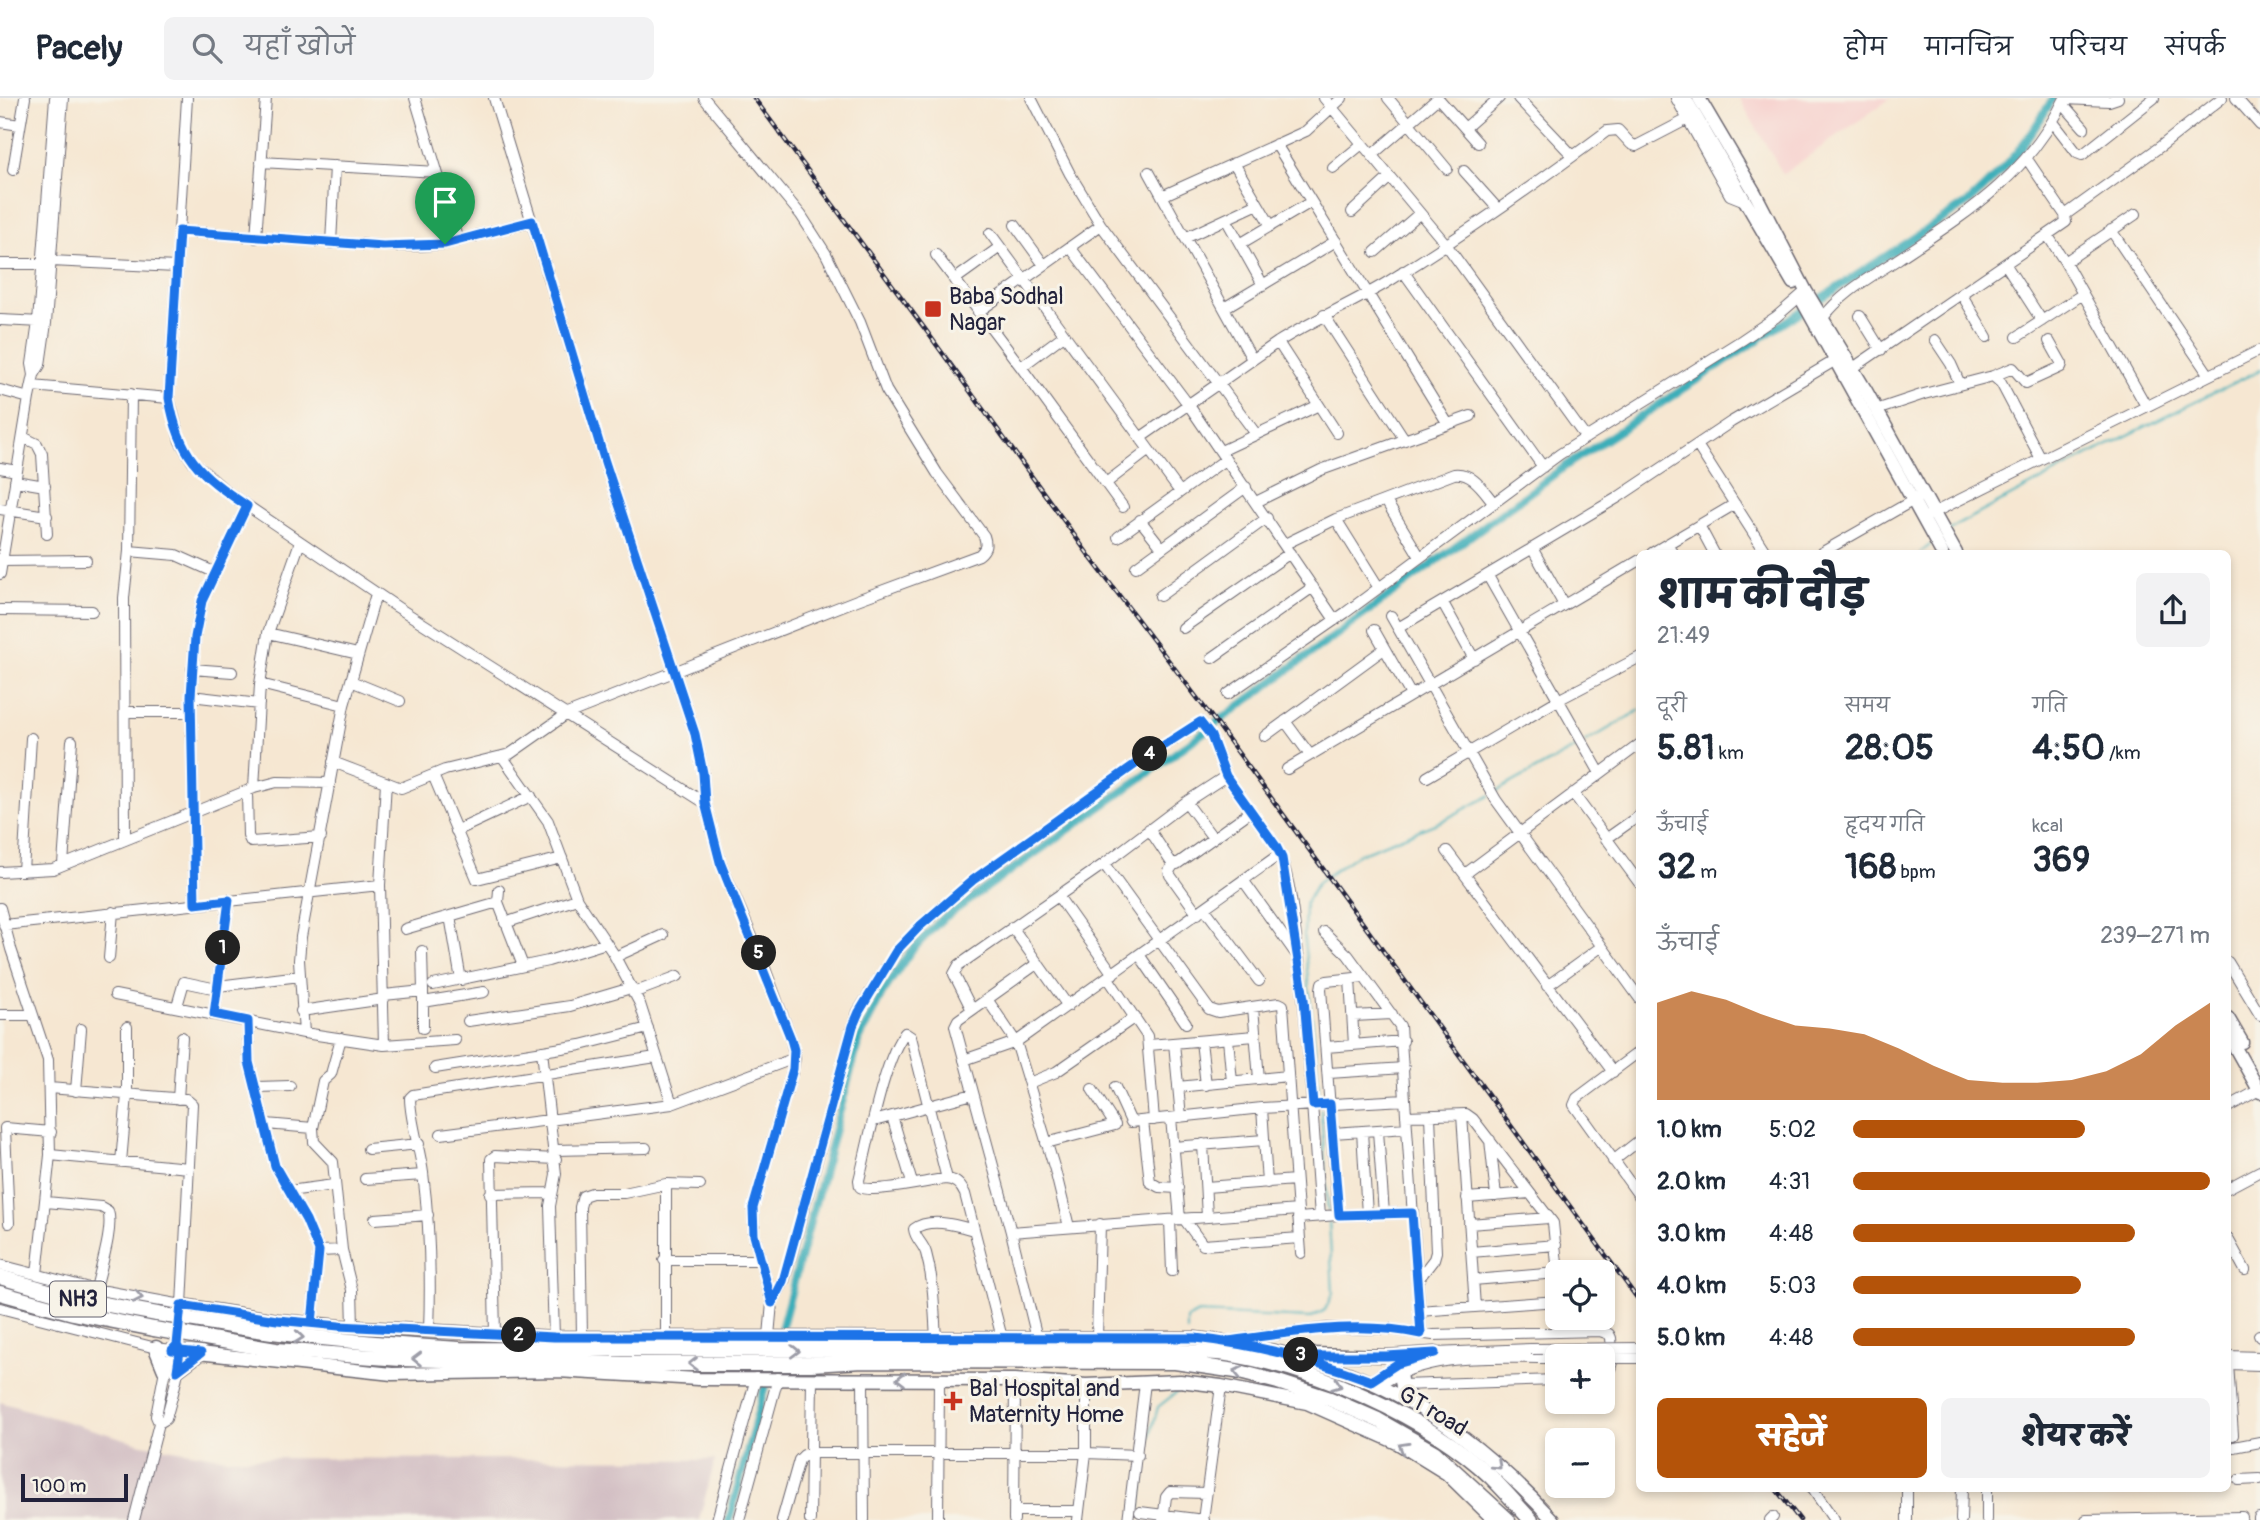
<!DOCTYPE html>
<html lang="hi">
<meta charset="utf-8">
<style>
body{margin:0;font-family:Pangolin,"Playpen Sans Deva",sans-serif;background:#f2f2f3;color:#1f2937;height:100vh;display:flex;flex-direction:column;font-size:26px;white-space:nowrap}
*{box-sizing:border-box;margin:0}
p{font-size:23px;color:#747a83}
.icon{flex:none;width:38px;height:38px;fill:none;stroke:currentColor;stroke-width:2;stroke-linecap:round;stroke-linejoin:round}
.map{position:relative;flex:1;overflow:hidden}
.sheet{position:absolute;left:1636px;top:452px;width:595px;height:942px;display:flex;flex-direction:column;background:#fff;border-radius:10px;box-shadow:0 4px 10px #0003}
.sheet>*{flex:none}
.fabs{position:absolute;left:1545px;top:1162px;display:grid;gap:14px}
.fabs a{display:grid;place-items:center;width:70px;height:70px;border-radius:10px;background:#fff;box-shadow:0 4px 10px #0003;font-size:35px}
.scale{position:absolute;left:21px;bottom:18px;width:107px;box-sizing:border-box;padding-left:7px;border:4px solid #22223b;border-top:0;font-size:19px;line-height:24px;white-space:nowrap;color:#22223b;-webkit-text-stroke:5px #f7f3e8;paint-order:stroke}
.pin{position:absolute;display:grid;place-items:center;width:60px;height:60px;color:#fff;margin:-72px -30px;border-radius:50% 50% 50% 0;rotate:-45deg;box-shadow:0 0 7px #0007}
.pin .icon{rotate:45deg}
.km{position:absolute;width:35px;height:35px;margin:-18px;border-radius:50%;background:#222;color:#fff;font-size:19px;line-height:35px;text-align:center}
.round{display:grid;place-items:center;flex:none;width:74px;height:74px;border-radius:10px;background:#f2f2f3}
.overview{display:flex;align-items:center;justify-content:space-between;height:119px;padding:0 21px}
h1{font-size:38px;font-weight:800;line-height:52px}
.metrics{display:grid;grid-template-columns:repeat(3,1fr);gap:10px;height:119px;padding:7px 21px}
.metrics div{display:grid;align-content:center}
.metrics b{font-size:35px;font-weight:800}
.metrics small{font-size:19px;font-weight:400}
.metrics p{font-size:19px}
.chart{height:196px;padding:14px 21px}
.chart p{display:flex;justify-content:space-between}
.chart svg{width:100%;height:126px;margin-top:7px;fill:#b45309;opacity:.7}
.action{display:flex;gap:14px;margin-top:auto;padding:14px 21px}
.action a{flex:1;height:80px;border-radius:10px;background:#b45309;color:#fff;font-size:28px;font-weight:800;line-height:80px;text-align:center}
.action a+a{background:#f2f2f3;color:#1f2937}
ul{padding:0 21px;list-style:none;font-size:23px}
li{display:grid;grid-template-columns:112px 84px 1fr;align-items:center;height:52px}
li i{height:18px;border-radius:9px;background:#b45309}
header{display:flex;align-items:center;gap:42px;box-sizing:border-box;height:98px;padding:0 35px;background:#fff;border-bottom:2px solid #e0e1e3}
header strong{font-size:33px}
nav{display:flex;gap:38px;margin-inline-start:auto;font-size:24px}
.search{width:490px;height:63px;background:#f2f2f3;display:flex;align-items:center;gap:18px;box-sizing:border-box;padding:0 24px;border-radius:10px;color:#747a83;font-size:26px}
.map>svg:first-child{display:block}
</style>
<header>
<strong>Pacely</strong>
<div class="search"><svg class="icon" aria-label="search" viewBox="0 0 24 24"><circle cx="10" cy="10" r="6"/><path d="M15 15l6 6"/></svg>यहाँ खोजें</div>
<nav><a>होम</a><a>मानचित्र</a><a>परिचय</a><a>संपर्क</a></nav>
</header>
<div class="map">
<svg width="2260" height="1422" viewBox="0 0 2260 1422">
<rect width="100%" height="100%" fill="#f7f3e8"/>
<filter id="ink" filterUnits="userSpaceOnUse"><feTurbulence type="fractalNoise" baseFrequency=".0143" numOctaves="2"/><feDisplacementMap in="SourceGraphic" scale="14" xChannelSelector="R" yChannelSelector="G"/><feConvolveMatrix kernelMatrix="1 2 1 2 8 2 1 2 1" color-interpolation-filters="sRGB"/></filter>
<filter id="wash" filterUnits="userSpaceOnUse"><feTurbulence type="fractalNoise" baseFrequency=".00686" numOctaves="4" result="noise"/><feDisplacementMap in="SourceGraphic" scale="28" xChannelSelector="R" yChannelSelector="G"/><feGaussianBlur stdDeviation="1.57" result="paint"/><feColorMatrix in="noise" values="0 0 0 0 0 0 0 0 0 0 0 0 0 0 0 0 0 1.4 0 .05"/><feComposite in="paint" operator="in"/></filter>
<g filter="url(#wash)">
<rect width="100%" height="100%" fill="#f6e7d2"/>
<!-- built -->
<path fill="#f7d0cd" d="M1739,0H1891L1783,76Z"/>
<!-- industrial -->
<path fill="#d2bec3" d="M0,1304L142,1346L227,1360L715,1362L699,1422H0Z"/>
<g fill="none" stroke-linecap="round" stroke-linejoin="round">
<!-- stream -->
<path stroke="#3eaeb9" stroke-width="2" d="M1949,433L1959,426L2098,352L2260,272
M1920,455L1930,447
M1586,644L1640,612
M1497,693L1581,647
M1320,1002L1304,841L1305,806L1318,784L1357,757L1442,723L1489,698
M1321,1011L1328,1113
M1187,1234V1221L1198,1215L1310,1220L1325,1212L1333,1195L1329,1122
M1140,1411L1149,1342L1158,1309L1182,1290"/>
<!-- canal -->
<path stroke="#3eaeb9" stroke-width="8" d="M782,1228L859,942L882,896L910,854L941,822L1147,676L1567,367L1970,103C2007,70 2029,42 2053,0
M729,1422L765,1288"/>
</g>
</g>
<g filter="url(#ink)">
<g fill="none" stroke-linecap="round" stroke-linejoin="round">
<!-- minor casing -->
<g stroke="#6c6770" stroke-width="12">
<path id="minor" d="M187,0L169,300L180,343L192,363L227,394L397,509L705,705
M415,0L458,143
M494,0L605,364L695,636L703,675L705,705L720,764L762,862L791,941L795,960L793,971L753,1110L754,1137L772,1205L769,1238
M1031,0L1070,76L1101,127L1256,336
M1324,0L1445,145L1586,340
M1388,0L1447,71
M1438,0L1478,45
M1518,0L1573,58
M1676,0L1730,97L1745,103
M2236,0L2260,27
M2065,1L2109,3L2118,0
M2063,6L2084,30
M0,24L20,27
M2053,24L2077,55L2082,57L2154,0
M1465,30L1499,0
M1276,46L1448,326
M1372,57L1438,0
M261,64L437,74
M1234,65L1271,128
M1333,70L1362,46
M13,72L25,0
M1464,73L1498,111
M1149,74L1252,261
M1162,98L1306,33L1342,0
M1352,114L1390,79
M2065,117L2161,48L2222,0
M1226,121L1263,187
M1015,127L1044,167
M2111,132L2209,277
M179,133L383,148H420L445,146L532,123
M990,135L1180,394
M2048,138L2065,164L2146,308
M256,140L266,0
M1185,140L1258,106
M331,145L335,68
M1240,146L1311,104
M1070,149L1188,306L1335,522
M1375,154L1420,115
M936,157L1021,269L1123,409
M51,163L176,169
M2065,164L2136,116
M0,166H42
M2006,167L2042,223
M1403,173L1543,369
M954,182L1000,149
M1962,197L1987,239
M1224,210L1336,143
M978,214L1101,127
M1324,217L1405,342
M1860,218L1881,252
M1822,221C1842,194 1871,179 1898,161C1967,115 2028,78 2065,0
M0,222L42,224
M2017,239L2083,196
M1935,242L1951,266L1960,286
M1278,244L1337,335
M1021,269L1064,237
M1853,270L2066,124L2065,117L2027,61
M34,277L32,266L38,224L55,0
M1993,278L2013,270L2026,285L2061,269L2062,266L2049,243
M32,288L169,300
M0,292L29,300
M1876,312L1924,296L1993,278L2001,285L2041,361
M23,339L37,346L42,356L47,436
M1140,340L1278,244C1313,222 1351,206 1386,185C1462,138 1536,86 1607,33L1618,32L1631,46L1636,48L1688,21
M1697,347L1766,455
M1221,353L1319,307
M0,370L17,373
M15,383L45,388
M1106,385L1149,352
M1386,403L1420,459
M1256,404L1321,372L1471,318
M0,411L47,418
M1929,417L2260,252
M1336,421L1379,490
M1140,422L1162,450
M1699,427L1714,455
M1118,439L1226,361
M1285,446L1336,421L1454,376C1473,374 1483,392 1494,405
M1667,446L1673,455
M1532,450L1564,507
M129,453L176,457L214,474
M1652,455L1735,406
M1821,455L1919,399
M2,463L86,462
M1136,469L1246,389
M0,476L29,300L34,277L40,267L46,225L63,0
M1488,478L1600,675
M1160,498L1267,420
M1443,505L1474,561
M0,512L92,513
M1391,518L1496,702L1640,901
M1183,530L1290,455
M1398,530L1617,400L1731,324L1841,259
M1374,532L1411,597
M268,535L358,556
M1212,560L1313,489
M192,571L232,574
M351,583L400,603
M260,586L344,607
M1228,596L1345,515L1560,356L1742,242L1776,219L1806,193
M191,598L259,606
M126,614H191
M1285,623L1310,657
M1265,638L1384,551
M502,658L548,723L577,801L613,855L640,906L672,1006
M333,664L401,690L445,672L510,656L567,616L857,502L979,457C986,451 987,447 984,438L937,375L886,292L860,224L826,156L801,117L704,0
M1287,671L1640,462
M433,677L477,781L562,760
M1427,679L1558,602L1640,559
M254,690L260,586L268,535L300,444
M247,694L248,738L251,744L321,739
M1573,695L1640,786
M1186,704L1213,740
M1149,731L1171,764L1177,766L1251,713
M456,733L531,698
M125,740L124,500L129,453L131,296
M1606,741L1640,717
M1447,753L1613,974
M63,766L72,643
M1104,766L1209,911L1218,914L1279,905L1283,907L1301,1155
M1174,766L1169,773L1170,777L1198,816
M23,773L31,640
M0,774L53,771L254,690L277,684L330,685
M1465,776L1640,646
M1243,782L1296,856
M499,792L498,804L523,868
M1058,798L1113,876
M195,806L191,598L195,539L202,503L247,408
M0,810L11,851L48,962L50,1057L37,1176
M1205,811L1259,883
M450,818L461,882
M505,825L577,801
M4,827L380,787
M1012,829L1068,908
M405,831L498,804
M1324,834L1348,857L1400,928L1421,1236
M422,853L423,893
M1140,858L1186,925
M615,859L663,837
M109,860L113,814
M2228,864L2260,917
M1364,879L1327,883L1322,885L1321,891L1338,1117L1412,1115
M1108,880L1147,938L1154,1022
M1350,881L1354,947
M433,887L548,863L606,845
M218,888L300,878
M1547,888L1601,849
M633,895L678,878
M115,897L304,935L384,947L455,942
M384,897L423,893V930
M987,901L1016,944L1055,1072L1069,1129
M423,904L484,894
M177,908L184,884L217,891
M1253,909L1259,981
M972,912L954,876L959,867L1104,766L1186,704L1226,678
M301,913L384,901
M214,916L229,802
M0,917H33
M1353,918L1392,916
M248,923L249,964L275,1068L306,1122L319,1153L312,1225
M468,923L570,908L631,890
M304,935L299,862L301,839L344,607L376,496
M1228,941L1232,984
M1201,943L1206,987
M1174,945L1181,1019
M384,947L380,787L386,684
M1149,947L1255,938
M1326,949L1403,943
M542,953L556,1076L550,1108L554,1239
M1640,953L1577,1000L1574,1007L1640,1099
M964,962L1016,944L1280,756
M435,970L581,947L648,930
M1329,975L1404,970
M1029,985L1056,974L1135,919
M257,989L290,988
M1115,989L1131,1024L1262,1010L1405,1002
M1178,989L1288,978
M49,990L186,1001L192,1006L182,1207L177,1247C185,1261 170,1304 166,1321L159,1325
M76,993L81,931
M178,1001L182,939
M2228,1009L2259,992
M1262,1010L1267,1085
M1462,1017L1475,1209
M892,1018L912,1085
M1406,1018L1466,1016L1473,1021L1553,1125L1558,1176
M1171,1020L1180,1121
M874,1023L973,996
M1143,1023L1150,1084L1159,1089L1178,1090
M266,1026L313,1030
M1362,1033L1367,1117
M1378,1033L1384,1116
M1333,1035L1407,1030
M441,1036L672,1006L795,960
M1490,1042L1496,1098
M1046,1045L1115,1027L1092,991
M1203,1046L1207,1119
M1173,1049L1264,1042
M368,1051L419,1046
M555,1052L646,1050
M50,1057L189,1070
M1613,1063L1640,1042
M121,1064L127,997V929
M365,1081L423,1077
M947,1081L911,939L905,935C884,959 868,1048 859,1082L860,1089C873,1096 927,1083 945,1081C955,1081 961,1087 965,1096L1002,1240
M666,1086V1238
M1206,1089L1295,1082
M2228,1090L2260,1073
M289,1093L334,1087
M490,1096L552,1095
M1467,1100L1530,1095
M46,1104L101,1109L108,1113C114,1130 100,1172 96,1191
M1298,1120L1338,1117
M375,1121L428,1117
M1184,1121L1203,1147L1300,1140
M1170,1122L1172,1173
M9,1125L5,1030L51,1034
M1469,1126L1549,1120
M1011,1134L1298,1112
M2228,1141L2245,1172
M342,1152L352,1192L353,1229
M319,1153L342,1152L333,1064L314,1044L313,1030L323,983L331,976L341,940
M1471,1154L1556,1147
M664,1162H761
M0,1167L89,1190L182,1207
M1473,1182L1557,1175
M1417,1183L1434,1161L1436,1154L1430,1018
M772,1205L784,1183L853,928L858,914L896,854L920,828L973,783L1144,660L1200,624L1211,638L1226,678L1276,748C1290,774 1293,818 1297,847C1309,937 1313,1028 1320,1118
M0,1210L156,1250L180,1253
M1419,1213L1558,1203
M1562,1220L1563,1234
M429,1233C431,1178 430,1130 423,1075C420,1052 410,1021 410,1000L413,997L656,959
M495,1236L491,1061L495,1058L556,1061
M2259,1237L2260,1239
M582,1239L580,1109L583,1098L592,1095H624L666,1086L700,1087
M936,1240C934,1212 934,1183 926,1155C923,1145 915,1141 914,1131C930,1119 956,1127 974,1132
M1037,1240L1011,1134L955,928L958,922L1038,865
M1097,1240L1100,1126
M1234,1242L1328,1230L1389,1231L1433,1237L1600,1233L1609,1236L1611,1240C1612,1254 1616,1270 1603,1279
M2228,1258L2260,1259
M2228,1266L2233,1337
M2228,1266L2260,1267
M863,1281L864,1422
M1371,1283L1397,1266L1435,1255L1531,1251
M1380,1287C1429,1252 1500,1261 1558,1260
M1401,1287L1558,1282
M2234,1349L2260,1344
M2239,1382L2260,1381
M1812,1390L1834,1422
M1907,1390V1422
M1987,1390V1422
M1014,1413H1079
M1140,1414L1204,1422
M134,1422L159,1325L156,1318L165,1272L175,1248
M717,1422L756,1280
M739,1422L778,1280
M782,1422L799,1362L804,1357L812,1355H1086L1138,1357
M810,1422L812,1281
M938,1422L939,1281
M1014,1422L1015,1282
M1078,1422L1086,1355V1287
M1128,1422L1145,1285
M1163,1422L1166,1399L1170,1394L1206,1395
M1203,1422L1221,1288
M1770,1422L1773,1419
M1961,1422L1962,1390
M2086,1422L2242,1419
M2259,1422V1420"/>
</g>
<!-- major casing -->
<g stroke="#6c6770" stroke-width="15">
<path id="major" d="M1685,0L1793,185
M1699,0L1755,95L1806,193L1865,291L1956,455
M1803,204L1942,455
M2228,920L2242,944
M2228,937L2260,994
M182,1207L277,1222L339,1228L554,1239L1195,1240C1349,1257 1448,1308 1553,1422
M180,1253L392,1276L557,1273L698,1281L1015,1282L1086,1287L1180,1283L1221,1288L1307,1305L1397,1345L1447,1376L1494,1422
M1310,1256L1387,1258L1435,1255
M177,1273L201,1255
M1400,1275L1402,1289L1410,1299"/>
</g>
<!-- highway casing -->
<g stroke="#6c6770" stroke-width="17">
<path id="highway" d="M0,1179L77,1201L157,1216
M0,1195L73,1215L154,1231
M207,1224C291,1239 375,1246 460,1251L1179,1253C1195,1254 1211,1254 1227,1256C1313,1269 1427,1318 1491,1379C1505,1393 1518,1408 1531,1422
M199,1239L276,1252L401,1261L622,1266H811L863,1263L1175,1264L1236,1273L1278,1284L1330,1301L1378,1322L1434,1354L1508,1422
M156,1250L165,1272"/>
</g>
<!-- minor -->
<use href="#minor" stroke="#fff" stroke-width="10"/>
<!-- major -->
<use href="#major" stroke="#fff" stroke-width="12"/>
<!-- highway -->
<use href="#highway" stroke="#fff" stroke-width="14"/>
<!-- rail casing -->
<g stroke="#22223b" stroke-width="4.5">
<path id="rail" d="M754,0L925,231L1093,463L1220,630L1640,1204
M1775,1390L1800,1422"/>
</g>
<!-- rail -->
<use href="#rail" stroke="#f7f3e8" stroke-width="2" stroke-dasharray="5" stroke-linecap="butt"/>
<!-- minor-bridge casing -->
<g stroke="#6c6770" stroke-width="12" stroke-linecap="butt">
<path id="minor-bridge" d="M1531,1251L1640,1250
M1603,1260H1640"/>
</g>
<!-- highway-bridge casing -->
<g stroke="#6c6770" stroke-width="17" stroke-linecap="butt">
<path id="highway-bridge" d="M157,1216L207,1224
M154,1231L199,1239"/>
</g>
<!-- minor-bridge -->
<use href="#minor-bridge" stroke="#fff" stroke-width="10"/>
<!-- highway-bridge -->
<use href="#highway-bridge" stroke="#fff" stroke-width="14"/>
</g>
<!-- one-way arrows -->
<defs><path id="oneway-chevron" d="M-2-3.5L2.5 0L-2 3.5" fill="none" stroke-width="1.6" stroke-linecap="round" stroke-linejoin="round" transform="scale(1.75)"/></defs>
<g stroke="#9c9ca7">
<use href="#oneway-chevron" transform="translate(138 1199) rotate(11)"/>
<use href="#oneway-chevron" transform="translate(299 1239) rotate(6)"/>
<use href="#oneway-chevron" transform="translate(795 1253) rotate(1)"/>
<use href="#oneway-chevron" transform="translate(417 1261) rotate(-179)"/>
<use href="#oneway-chevron" transform="translate(693 1266) rotate(180)"/>
<use href="#oneway-chevron" transform="translate(1238 1274) rotate(-168)"/>
<use href="#oneway-chevron" transform="translate(901 1281) rotate(180)"/>
<use href="#oneway-chevron" transform="translate(1337 1287) rotate(21)"/>
<use href="#oneway-chevron" transform="translate(1403 1349) rotate(-150)"/>
<use href="#oneway-chevron" transform="translate(1497 1367) rotate(43)"/>
</g>
</g>
<g fill="none" stroke-linecap="round" stroke-linejoin="round" filter="url(#ink)">
<!-- route casing -->
<g stroke="#fff" stroke-width="14">
<path id="route" d="M445,146L383,148L179,133L169,300C179,358 199,376 247,408L202,503L195,539L191,598L195,806L229,802L214,916L248,923L249,964L275,1068L306,1122L319,1153L312,1225L277,1222L181,1207L177,1247L180,1253L201,1255L177,1273L180,1253L172,1252L177,1247L181,1207L277,1222L339,1228L554,1239L1195,1240C1258,1247 1312,1261 1371,1283L1397,1266L1435,1255L1387,1258H1296L1227,1243C1291,1235 1356,1222 1421,1236L1412,1115L1339,1117L1330,1006L1313,1007L1304,901L1282,760L1276,748L1226,678L1211,638L1200,624L1144,660L973,782L920,828L896,853L859,914L853,928L783,1183L772,1205L754,1137L753,1110L793,971L794,952L791,941L720,764L705,705L703,675L695,636L605,364L532,123L445,146"/>
</g>
<!-- route -->
<use href="#route" stroke="#1a73e8" stroke-width="9"/>
</g>
<!-- markers -->
<g fill="#c8321e" stroke="#f7f3e8" stroke-width="2.5">
<rect x="924" y="202" width="18" height="18" rx="3.5"/>
<path d="M949.5 1292.5h7v7h7v7h-7v7h-7v-7h-7v-7h7z"/>
</g>
<g text-anchor="middle" dominant-baseline="central" stroke-width="6" stroke-linejoin="round" paint-order="stroke">
<!-- shield labels -->
<rect fill="#f7f3e8" stroke="#62616f" stroke-width="2" x="50" y="1183.5" width="56" height="35" rx="5"/>
<g font-size="21" font-weight="bold" fill="#22223b">
<text x="78" y="1201">NH3</text>
</g>
<!-- poi labels -->
<g font-size="23" fill="#22223b" stroke="#f7f3e8" text-anchor="start">
<text x="949" y="198">Baba Sodhal<tspan x="949" dy="26">Nagar</tspan></text>
<text x="969" y="1290">Bal Hospital and<tspan x="969" dy="26">Maternity Home</tspan></text>
</g>
<!-- street labels -->
<g font-size="23" fill="#22223b" stroke="#f7f3e8">
<text transform="translate(1433 1313) rotate(31)">GT road</text>
</g>
</g>
</svg>
<div class="fabs">
<a><svg class="icon" aria-label="locate" viewBox="0 0 24 24"><circle cx="12" cy="12" r="6"/><path d="M12 2v4M12 18v4M2 12h4M18 12h4"/></svg></a>
<a>+</a>
<a>−</a>
</div>
<div class="scale">100 m</div>
<div class="pin" style="left:445px;top:146px;background:#1e9e55"><svg class="icon" aria-label="arrive" viewBox="0 0 24 24"><path d="M6 21V4h12l-3 4 3 4H6"/></svg></div>
<b class="km" style="left:223px;top:850px">1</b>
<b class="km" style="left:519px;top:1237px">2</b>
<b class="km" style="left:1301px;top:1257px">3</b>
<b class="km" style="left:1150px;top:656px">4</b>
<b class="km" style="left:759px;top:855px">5</b>
<section class="sheet">
<div class="overview"><div><h1>शाम की दौड़</h1><p>21:49</p></div><a class="round"><svg class="icon" aria-label="share" viewBox="0 0 24 24"><path d="M12 15V3M7 8l5-5 5 5M5 13v7h14v-7"/></svg></a></div>
<div class="metrics">
<div><p>दूरी</p><b>5.81<small> km</small></b></div>
<div><p>समय</p><b>28:05</b></div>
<div><p>गति</p><b>4:50<small> /km</small></b></div>
</div>
<div class="metrics">
<div><p>ऊँचाई</p><b>32<small> m</small></b></div>
<div><p>हृदय गति</p><b>168<small> bpm</small></b></div>
<div><p>kcal</p><b>369</b></div>
</div>
<div class="chart"><p><span>ऊँचाई</span>239–271 m</p>
<svg viewBox="0 0 160 44" preserveAspectRatio="none"><path d="M0 44V10L10 6L20 9L30 14L40 18L50 19L60 21L70 26L80 32L90 37L100 38L110 38L120 37L130 34L140 28L150 18L160 10V44z"/></svg>
</div>
<ul>
<li><b>1.0 km</b>5:02<i style="width:65%"></i></li>
<li><b>2.0 km</b>4:31<i style="width:100%"></i></li>
<li><b>3.0 km</b>4:48<i style="width:79%"></i></li>
<li><b>4.0 km</b>5:03<i style="width:64%"></i></li>
<li><b>5.0 km</b>4:48<i style="width:79%"></i></li>
</ul>
<div class="action"><a>सहेजें</a><a>शेयर करें</a></div>
</section>
</div>
